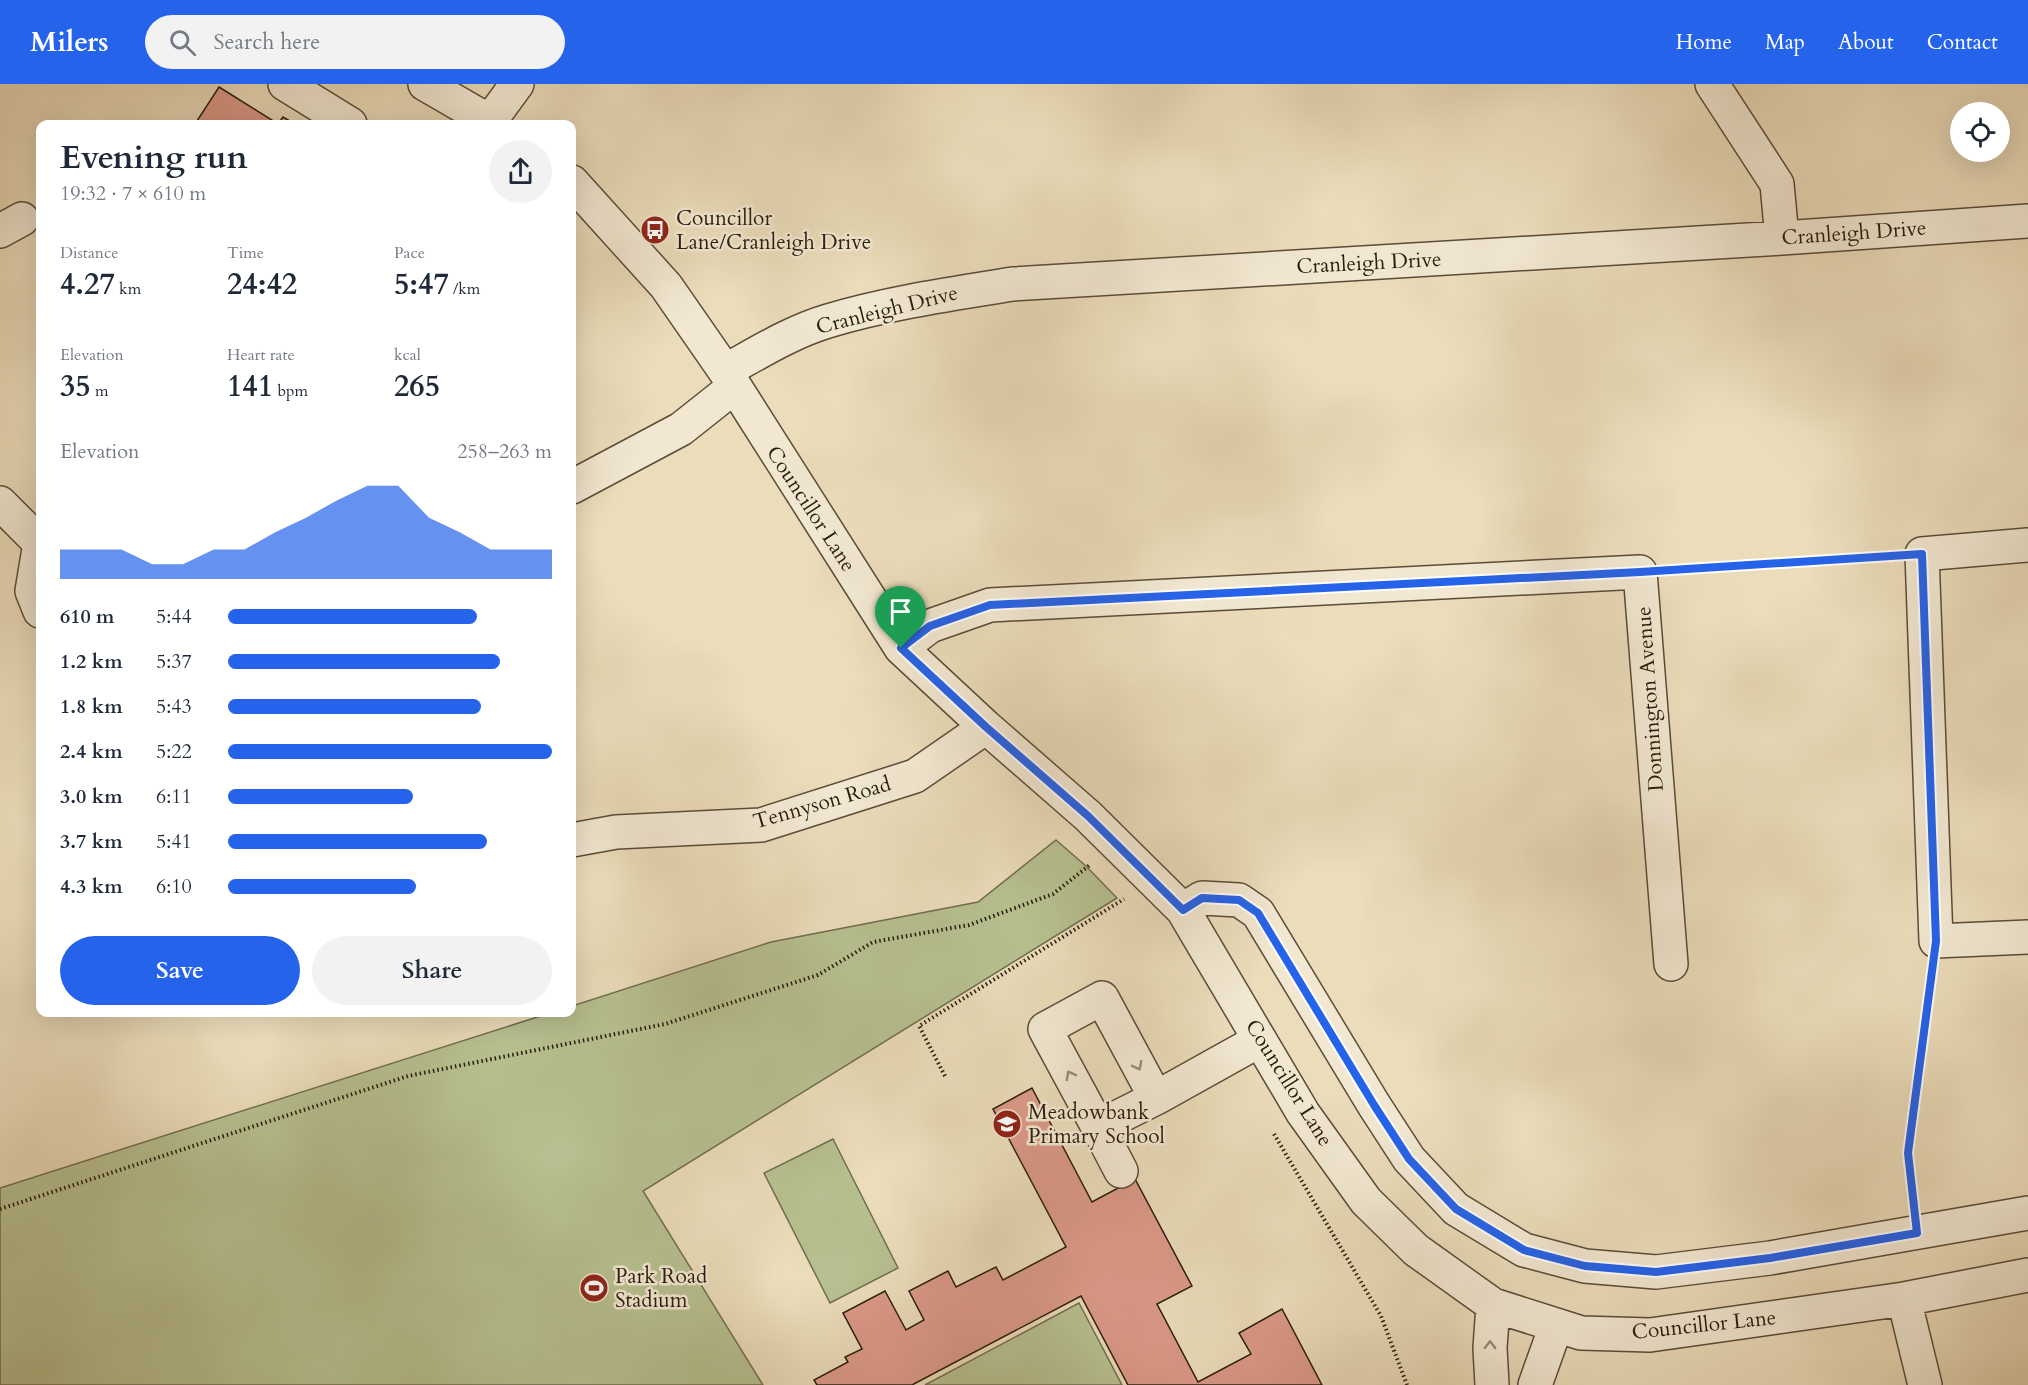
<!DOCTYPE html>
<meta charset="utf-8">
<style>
body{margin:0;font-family:Cardo,serif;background:#f2f2f3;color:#1f2937;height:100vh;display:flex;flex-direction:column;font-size:22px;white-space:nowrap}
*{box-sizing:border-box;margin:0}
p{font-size:20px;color:#747a83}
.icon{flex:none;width:33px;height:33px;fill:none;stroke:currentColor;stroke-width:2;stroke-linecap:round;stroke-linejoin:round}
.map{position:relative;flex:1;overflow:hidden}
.side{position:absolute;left:36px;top:36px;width:540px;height:897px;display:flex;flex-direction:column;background:#fff;border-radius:12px;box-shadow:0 6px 24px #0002}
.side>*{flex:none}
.tools{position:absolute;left:1950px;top:18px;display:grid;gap:12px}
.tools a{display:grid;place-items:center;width:60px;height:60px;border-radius:50%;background:#fff;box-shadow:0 6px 24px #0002;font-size:30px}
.pin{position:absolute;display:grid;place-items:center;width:51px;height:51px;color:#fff;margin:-62px -26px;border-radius:50% 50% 50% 0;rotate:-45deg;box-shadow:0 0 6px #0007}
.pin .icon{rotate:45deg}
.round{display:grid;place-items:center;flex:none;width:63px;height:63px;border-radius:32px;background:#f2f2f3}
.summary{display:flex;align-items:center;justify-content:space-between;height:102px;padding:0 24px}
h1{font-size:33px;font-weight:800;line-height:45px}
.metrics{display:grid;grid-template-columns:repeat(3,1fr);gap:9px;height:102px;padding:6px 24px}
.metrics div{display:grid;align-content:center}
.metrics b{font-size:30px;font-weight:800}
.metrics small{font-size:16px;font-weight:400}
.metrics p{font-size:16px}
.chart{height:168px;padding:12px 24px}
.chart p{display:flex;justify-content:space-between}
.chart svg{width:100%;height:108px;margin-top:6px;fill:#2563eb;opacity:.7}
.button{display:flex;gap:12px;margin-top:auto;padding:12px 24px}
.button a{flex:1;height:69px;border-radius:36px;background:#2563eb;color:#fff;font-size:24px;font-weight:800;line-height:69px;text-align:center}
.button a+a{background:#f2f2f3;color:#1f2937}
ul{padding:0 24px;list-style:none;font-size:20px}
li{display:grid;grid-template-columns:96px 72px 1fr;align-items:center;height:45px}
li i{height:15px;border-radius:8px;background:#2563eb}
header{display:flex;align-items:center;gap:36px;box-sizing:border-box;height:84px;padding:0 30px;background:#2563eb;color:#fff}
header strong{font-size:28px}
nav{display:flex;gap:33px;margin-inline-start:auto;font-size:21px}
.search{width:420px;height:54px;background:#f2f2f3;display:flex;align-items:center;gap:15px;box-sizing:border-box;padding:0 21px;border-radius:33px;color:#747a83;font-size:22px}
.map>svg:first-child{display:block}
</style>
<header>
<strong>Milers</strong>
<div class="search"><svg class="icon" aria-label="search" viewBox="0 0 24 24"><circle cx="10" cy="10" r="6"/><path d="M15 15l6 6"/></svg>Search here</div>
<nav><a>Home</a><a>Map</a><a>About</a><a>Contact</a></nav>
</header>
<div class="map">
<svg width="2028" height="1301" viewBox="0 0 2028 1301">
<rect width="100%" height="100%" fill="#ebdcba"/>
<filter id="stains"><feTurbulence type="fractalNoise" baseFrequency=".00333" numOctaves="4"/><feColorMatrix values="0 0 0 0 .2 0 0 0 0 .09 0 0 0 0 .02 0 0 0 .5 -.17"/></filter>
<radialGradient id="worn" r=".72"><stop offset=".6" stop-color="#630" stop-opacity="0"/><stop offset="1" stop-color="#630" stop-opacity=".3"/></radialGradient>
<!-- green -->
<path fill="#b7c090" stroke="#706e4e" stroke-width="1.5" d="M1056,756L1087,783L1117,814L643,1107L763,1301H0V1104L550,929L572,928V922L771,858L978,818Z
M833,1055L898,1184L830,1219L764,1089Z
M1079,1219L1122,1301H925Z"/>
<!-- building -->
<path fill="#db9988" stroke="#291c0d" stroke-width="1.5" d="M219,3L278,40L283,33L295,40H195Z
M1032,1004L1092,1118L1135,1095L1192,1202L1157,1220L1198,1298L1251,1270L1239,1249L1282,1225L1322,1301H1128L1081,1212L912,1301H817L814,1296L848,1278L845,1273L862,1265L843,1229L885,1207L906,1246L924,1236L909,1207L948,1187L956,1203L996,1183L1003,1196L1066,1163L993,1025Z"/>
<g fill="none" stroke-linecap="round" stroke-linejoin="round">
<!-- minor casing -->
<g stroke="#5a4c38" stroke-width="36">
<path id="minor" d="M285,0L350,40
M425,0L494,40
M1712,0L1777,100L1782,154
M490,37L517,0
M572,98L666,202L725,287L901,564L986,643L1088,732L1183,826L1303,1029L1366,1117L1416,1166L1493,1221L1581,1249L1650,1251L1904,1215L2028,1191
M0,147L22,135
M725,287C758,269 791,248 828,237C888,219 951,210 1013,200L1782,154L2028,137
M572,403L681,345L734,303
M0,419L40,459L32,507L40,527
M2028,461L1922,470L1936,857L2028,853
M901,564L930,542L990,521L1640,488L1671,880
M572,756L616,748L761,741L915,692L986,643
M1183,826L1202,814L1239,816L1258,829L1374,1021L1409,1075L1456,1125L1524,1166L1585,1182L1656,1188L1770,1174L2028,1129
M1098,1043L1045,945L1102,914L1156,1014
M1121,1087L1098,1043L1156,1014L1260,956
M1904,1215L1925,1301
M1492,1301L1490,1264L1493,1221
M1535,1301L1556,1242"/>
</g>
<!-- path -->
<path stroke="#291c0d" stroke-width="4" stroke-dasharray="1.5 3" stroke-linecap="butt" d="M1671,486L1891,472
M945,992L919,942L1124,815
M1274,1050L1381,1232L1407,1301
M1913,1115L1908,1069L1932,888
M0,1125L408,992L665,940L818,891L873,858L969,841L1053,810L1091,780"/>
<!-- minor -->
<use href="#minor" stroke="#f2e8d2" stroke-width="33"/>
</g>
<!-- one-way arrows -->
<defs><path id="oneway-chevron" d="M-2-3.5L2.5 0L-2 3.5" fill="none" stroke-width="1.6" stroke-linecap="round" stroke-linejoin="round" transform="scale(1.5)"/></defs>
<g stroke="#988c79">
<use href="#oneway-chevron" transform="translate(1138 982) rotate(62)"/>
<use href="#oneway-chevron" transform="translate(1070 991) rotate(-118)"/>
<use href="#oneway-chevron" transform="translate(1490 1261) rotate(-89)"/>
</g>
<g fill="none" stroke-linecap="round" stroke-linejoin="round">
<!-- route casing -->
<g stroke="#fff" stroke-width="12">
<path id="route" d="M1922,470L1936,857L1908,1069L1917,1149L1770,1174L1656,1188L1585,1182L1524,1166L1456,1125L1409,1075L1374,1021L1258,829L1239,816L1202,814L1183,826L1088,732L986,643L901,564L930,542L990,521L1640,488Z"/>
</g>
<!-- route -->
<use href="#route" stroke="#2563eb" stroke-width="8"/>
</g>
<!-- icons -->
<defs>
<g id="bus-disc" transform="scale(1.5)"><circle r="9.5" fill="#8f2418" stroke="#f2e8d2"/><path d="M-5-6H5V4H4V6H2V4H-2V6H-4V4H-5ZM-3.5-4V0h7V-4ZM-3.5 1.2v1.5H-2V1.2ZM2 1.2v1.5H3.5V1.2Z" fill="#fff"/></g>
<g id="school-disc" transform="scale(1.5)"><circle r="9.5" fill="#8f2418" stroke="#f2e8d2"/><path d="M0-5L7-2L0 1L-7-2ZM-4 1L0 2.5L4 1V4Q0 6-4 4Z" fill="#fff"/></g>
<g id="stadium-disc" transform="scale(1.5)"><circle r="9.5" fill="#8f2418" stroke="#f2e8d2"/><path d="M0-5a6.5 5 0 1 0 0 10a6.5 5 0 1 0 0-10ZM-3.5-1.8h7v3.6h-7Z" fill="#fff"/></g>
</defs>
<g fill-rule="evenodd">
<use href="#bus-disc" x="655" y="146"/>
<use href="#school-disc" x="1007" y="1040"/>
<use href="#stadium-disc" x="594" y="1204"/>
</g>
<g text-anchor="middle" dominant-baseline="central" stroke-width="5" stroke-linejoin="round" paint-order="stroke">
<!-- poi labels -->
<g font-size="21" fill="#291c0d" stroke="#f2e8d2" text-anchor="start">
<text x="676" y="134">Councillor<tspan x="676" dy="24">Lane/Cranleigh Drive</tspan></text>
<text x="1028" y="1028">Meadowbank<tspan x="1028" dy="24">Primary School</tspan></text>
<text x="615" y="1192">Park Road<tspan x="615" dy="24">Stadium</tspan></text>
</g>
<!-- street labels -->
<g font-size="21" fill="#291c0d" stroke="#f2e8d2">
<text transform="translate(1854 149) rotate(-4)">Cranleigh Drive</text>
<text transform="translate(1369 179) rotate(-3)">Cranleigh Drive</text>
<text transform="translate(887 226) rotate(-14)">Cranleigh Drive</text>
<text transform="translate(811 425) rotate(57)">Councillor Lane</text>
<text transform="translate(1650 615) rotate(-94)">Donnington Avenue</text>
<text transform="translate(822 719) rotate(-16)">Tennyson Road</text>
<text transform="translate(1289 999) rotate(58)">Councillor Lane</text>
<text transform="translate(1704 1241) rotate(-6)">Councillor Lane</text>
</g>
</g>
<rect width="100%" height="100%" filter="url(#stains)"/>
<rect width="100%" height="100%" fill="url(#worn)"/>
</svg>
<div class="tools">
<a><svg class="icon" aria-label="locate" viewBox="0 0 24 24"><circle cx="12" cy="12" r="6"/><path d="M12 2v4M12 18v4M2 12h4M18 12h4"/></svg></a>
</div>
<div class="pin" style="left:901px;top:564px;background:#1e9e55"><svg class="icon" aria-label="arrive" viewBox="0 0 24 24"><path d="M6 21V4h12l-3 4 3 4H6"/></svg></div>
<section class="side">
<div class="summary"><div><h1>Evening run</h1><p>19:32 · 7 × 610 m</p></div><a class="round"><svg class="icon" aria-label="share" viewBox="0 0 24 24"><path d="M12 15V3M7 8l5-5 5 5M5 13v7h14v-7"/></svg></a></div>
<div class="metrics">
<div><p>Distance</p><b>4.27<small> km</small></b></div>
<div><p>Time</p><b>24:42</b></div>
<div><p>Pace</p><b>5:47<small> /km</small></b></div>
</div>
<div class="metrics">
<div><p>Elevation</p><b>35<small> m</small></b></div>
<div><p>Heart rate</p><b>141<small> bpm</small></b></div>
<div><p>kcal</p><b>265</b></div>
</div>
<div class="chart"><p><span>Elevation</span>258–263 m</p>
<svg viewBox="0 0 160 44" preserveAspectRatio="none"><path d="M0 44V32L10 32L20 32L30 38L40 38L50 32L60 32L70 25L80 19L90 12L100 6L110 6L120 19L130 25L140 32L150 32L160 32V44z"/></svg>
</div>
<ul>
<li><b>610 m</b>5:44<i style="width:77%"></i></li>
<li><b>1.2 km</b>5:37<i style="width:84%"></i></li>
<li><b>1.8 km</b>5:43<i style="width:78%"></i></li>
<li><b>2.4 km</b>5:22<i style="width:100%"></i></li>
<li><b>3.0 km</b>6:11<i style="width:57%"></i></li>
<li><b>3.7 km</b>5:41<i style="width:80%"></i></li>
<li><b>4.3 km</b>6:10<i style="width:58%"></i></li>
</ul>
<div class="button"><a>Save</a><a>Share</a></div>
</section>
</div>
